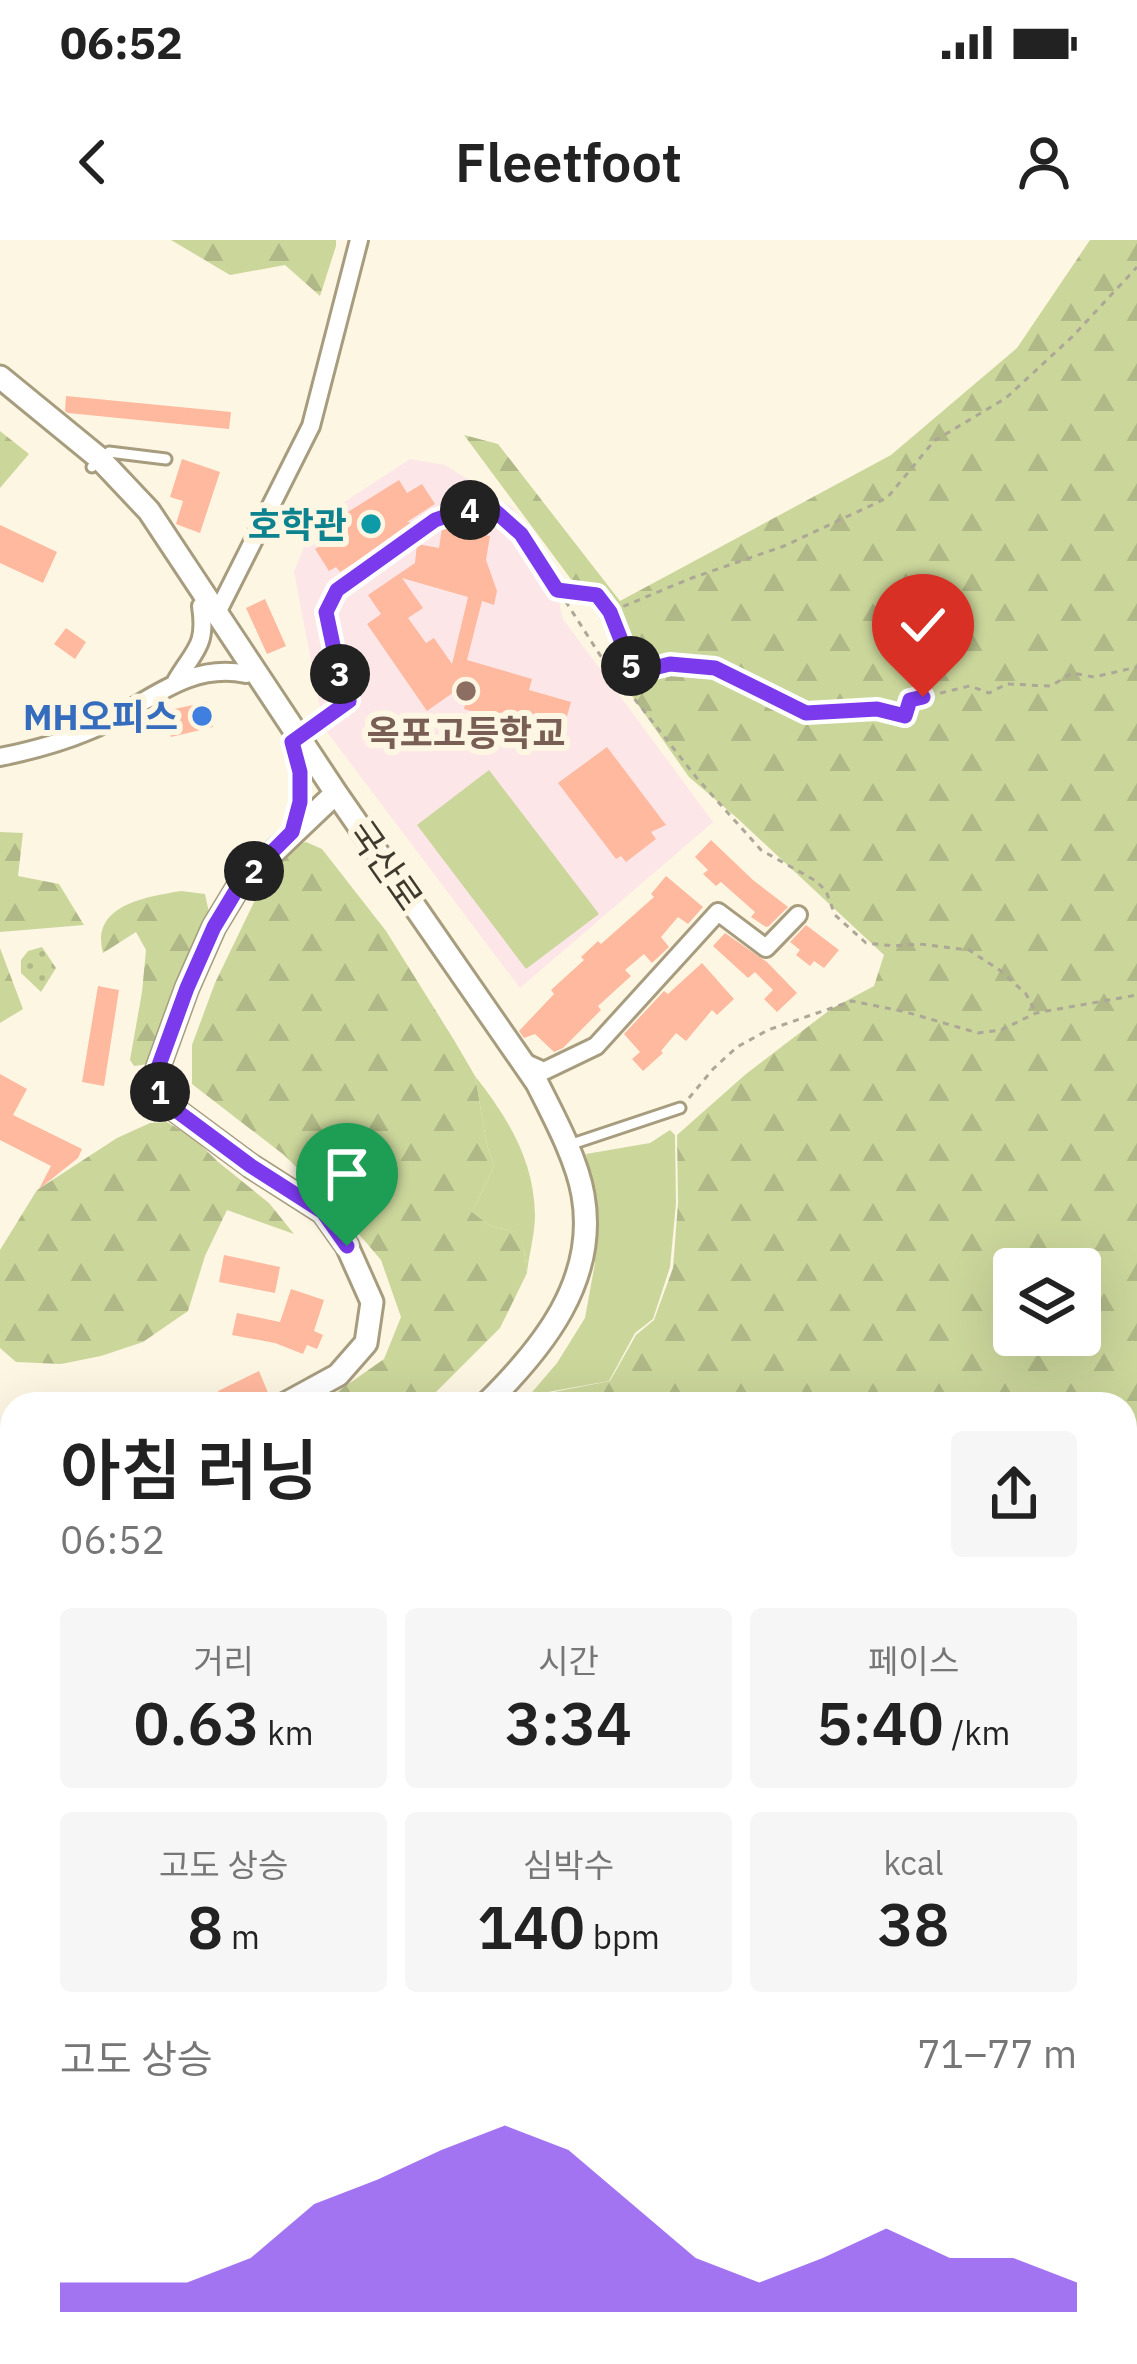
<!DOCTYPE html>
<html lang="ko">
<meta charset="utf-8">
<style>
body{margin:0;font-family:"IBM Plex Sans","Noto Sans KR",sans-serif;background:#f6f6f6;color:#222;height:100vh;display:flex;flex-direction:column;font-size:45px;white-space:nowrap}
*{box-sizing:border-box;margin:0}
p{font-size:39px;color:#767676}
.icon{flex:none;width:66px;height:66px;fill:none;stroke:currentColor;stroke-width:2;stroke-linecap:round;stroke-linejoin:round}
.map{position:relative;flex:1;overflow:hidden}
.side{position:absolute;left:0px;top:1152px;width:1137px;height:972px;display:flex;flex-direction:column;background:#fff;border-radius:36px 36px 0 0;box-shadow:0 12px 48px #0002}
.side>*{flex:none}
.buttons{position:absolute;left:993px;top:1008px;display:grid;gap:24px}
.buttons a{display:grid;place-items:center;width:108px;height:108px;border-radius:12px;background:#fff;box-shadow:0 12px 48px #0002;font-size:60px}
.pin{position:absolute;display:grid;place-items:center;width:102px;height:102px;color:#fff;margin:-123px -51px;border-radius:50% 50% 50% 0;rotate:-45deg;box-shadow:0 0 12px #0007}
.pin .icon{rotate:45deg}
.km{position:absolute;width:60px;height:60px;margin:-30px;border-radius:50%;background:#222;color:#fff;font-size:33px;line-height:60px;text-align:center}
.round{display:grid;place-items:center;flex:none;width:126px;height:126px;border-radius:12px;background:#f6f6f6}
.headline{display:flex;align-items:center;justify-content:space-between;height:204px;padding:0 60px}
h1{font-size:66px;font-weight:600;line-height:90px}
.stats{display:grid;grid-template-columns:repeat(3,1fr);gap:18px;height:204px;padding:12px 60px}
.stats div{display:grid;align-content:center;border-radius:12px;background:#f6f6f6;text-align:center}
.stats b{font-size:60px;font-weight:600}
.stats small{font-size:33px;font-weight:400}
.stats p{font-size:33px}
.chart{height:336px;padding:24px 60px}
.chart p{display:flex;justify-content:space-between}
.chart svg{width:100%;height:216px;margin-top:12px;fill:#7c3aed;opacity:.7}
.status{display:flex;justify-content:space-between;align-items:center;height:84px;padding:0 60px;background:#fff;direction:ltr}
.status svg{height:33px;fill:currentColor}
header{display:flex;justify-content:space-between;align-items:center;height:156px;padding:0 60px;background:#fff;font-size:54px;font-weight:600}
.map>svg:first-child{display:block}
</style>
<div class="status"><b>06:52</b><svg viewBox="0 0 49 12"><path d="M0 12V9h3v3zM5 12V6h3v6zM10 12V3h3v9zM15 12V0h3v12zM26 1h20v11H26zM47 4h2v5h-2z"/></svg></div>
<header><svg class="icon" aria-label="back" viewBox="0 0 24 24"><path d="M15 5l-7 7 7 7"/></svg>Fleetfoot<svg class="icon" aria-label="person" viewBox="0 0 24 24"><circle cx="12" cy="8" r="4"/><path d="M4 21q1-7 8-7t8 7"/></svg></header>
<div class="map">
<svg width="1137" height="2124" viewBox="0 0 1137 2124">
<defs>
<pattern id="forest-firs" width="22" height="20" patternUnits="userSpaceOnUse" patternTransform="scale(3)"><rect width="22" height="20" fill="#cbd69b"/><path d="M5 1l3.5 6h-7zM16 11l3.5 6h-7z" fill="#afb886"/></pattern>
<pattern id="park-dots" width="8" height="8" patternUnits="userSpaceOnUse" patternTransform="scale(3)"><rect width="8" height="8" fill="#cbd69b"/><path d="M2 2h.1M6 6h.1" fill="none" stroke="#afb886" stroke-width="1.8" stroke-linecap="round"/></pattern>
</defs>
<rect width="100%" height="100%" fill="#fdf6e3"/>
<!-- education -->
<path fill="#fce6e8" d="M410,219L445,225L513,268L550,325L563,379L713,582L520,748L324,488L294,332L314,282Z"/>
<!-- grass -->
<path fill="#cbd69b" d="M489,530L599,674L526,729L417,585Z
M475,836C508,878 534,920 535,975C535,994 529,1014 527,1033L524,1010L516,992L490,986L472,972L494,926L487,905Z
M670,890L675,895L676,963L670,1027L653,1079L635,1093L609,1141L548,1152L545,1156V1164H522L557,1123L585,1078L595,1023V963L586,914L650,903Z
M12,1602V1640L3,1683L0,1688V1617Z"/>
<!-- forest -->
<path fill="url(#forest-firs)" fill-rule="evenodd" d="M171,0H336V6L320,56L285,25L230,35Z
M1090,0H1137V2124H0V1689L4,1683L12,1641V2112H1125V1164H546L549,1153L610,1141L636,1095L654,1080L673,1028L678,963L677,895L746,834L831,769L874,746L884,715L737,578L689,537L632,456L599,377L464,195L498,204L620,361L891,215L1017,108ZM1014,1029H1080V1095H1014Z
M0,191L29,214L0,248Z
M0,592L23,593L18,636L59,644L84,685L0,692Z
M306,602L322,609L386,691L454,800L475,836L487,905L494,926L472,972L490,986L517,992L524,1010L527,1033L500,1088L424,1164H320L384,1119L401,1077L381,1020L328,958L284,915L192,844V805L215,743L271,627L284,609Z
M181,651L205,654L211,682L155,820L142,825L134,826L130,820L142,752L146,710L136,692L103,713C90,665 146,657 181,651Z
M0,708L23,769L0,783Z
M167,882L196,900L217,921L269,963L294,994L227,970L205,1016L188,1071L143,1102L101,1116L61,1124L16,1122L0,1108V1010L37,950L117,898L150,883Z
M12,1447V1529L0,1539V1449Z"/>
<!-- park -->
<path fill="url(#park-dots)" d="M42,707L56,728L41,752L21,733V720L28,711Z"/>
<!-- building -->
<path fill="#ffb99f" fill-rule="evenodd" d="M66,156L231,172L229,189L68,173L65,171Z
M182,219L220,232L200,293L176,284L183,261L170,257Z
M399,240L407,253L422,244L435,264L407,282L414,283L370,313L340,332L336,327L329,331L315,309L327,301L319,290Z
M0,285L57,312L43,343L0,323Z
M442,288L490,296L486,320L497,351L494,365L482,361L467,420L532,439L529,450L571,462L561,497L464,469L471,440L427,471L367,384L381,374L368,355L415,323L417,304L439,308ZM402,338L468,357L452,424L434,398L426,403L408,378L423,368Z
M265,359L286,406L267,414L246,368Z
M66,388L86,402L75,419L54,404Z
M207,462L213,487L171,497L165,471Z
M607,507L666,585L651,592L656,599L626,622L621,616L616,619L558,543Z
M711,600L753,640L788,667L769,686L766,687L751,677L755,672L721,642L716,646L703,634L708,630L695,617Z
M666,636L703,667L688,684L678,677L661,697L669,707L652,723L644,714L625,730L631,736L598,766L601,770L563,808L554,812L535,794L524,798L519,791L554,754L551,750L584,720L581,717L598,701L601,704L654,657L651,654Z
M806,685L839,710L824,728L814,721L810,726L796,715L800,710L790,702Z
M725,693L767,722L797,753L777,772L764,759L773,750L755,732L748,738L713,706Z
M702,723L734,759L717,775L712,770L686,801L676,793L661,811L663,813L643,831L632,819L640,812L624,794L664,751L668,754Z
M98,746L119,750L104,846L82,842Z
M0,834L27,849L13,875L82,909L78,918L39,949L51,926L0,900Z
M224,1015L280,1027L275,1053L219,1042Z
M291,1049L324,1060L314,1091L323,1095L317,1109L307,1105L303,1114L275,1103L232,1095L237,1073L280,1082Z
M259,1131L271,1160L263,1164H225L218,1151Z"/>
<g fill="none" stroke-linecap="round" stroke-linejoin="round">
<!-- service casing -->
<g stroke="#a79c7e" stroke-width="15">
<path id="service" d="M92,227L109,212L166,219
M349,461C342,442 324,388 327,369C333,343 410,297 435,280
M295,584C301,556 301,533 295,506
M566,906L680,868"/>
</g>
<!-- minor casing -->
<g stroke="#a79c7e" stroke-width="22">
<path id="minor" d="M217,373L311,186L359,0
M176,441C195,409 207,406 201,366
M292,502L349,461
M0,517C30,511 63,502 91,490C143,468 185,421 246,434
M526,823L544,831L596,806L718,672L766,708L798,675"/>
</g>
<!-- tertiary casing -->
<g stroke="#a79c7e" stroke-width="27">
<path id="tertiary" d="M0,137L99,218L149,271L336,553L537,843C553,875 577,919 583,955C598,1040 543,1108 486,1164
M285,1164L338,1135L366,1103L372,1062L347,1006L323,972L251,926L162,860L155,836L187,748L214,687L240,644L336,553
M0,1286L12,1281
M0,1596L12,1581"/>
</g>
<!-- path -->
<path stroke="#aca796" stroke-width="3" stroke-dasharray="6 6" stroke-linecap="butt" d="M445,275L464,270H495L521,294L557,349L597,355L610,372L689,339L784,306L887,258L934,201L1006,158L1073,96L1137,27
M559,351L600,415L696,537L761,610L816,641L826,651L835,675L866,703L894,706L919,704L969,710L1001,731L1026,754L1036,773
M610,372L634,433L670,424L715,429L806,473L877,469L905,476L911,460L970,446L989,453L1007,444L1051,446L1072,433L1094,437L1137,427
M689,858L713,829L737,807L768,790L852,761L906,772L978,793L1001,790L1036,773L1137,755"/>
<!-- service -->
<use href="#service" stroke="#fff" stroke-width="9"/>
<!-- minor -->
<use href="#minor" stroke="#fff" stroke-width="16"/>
<!-- tertiary -->
<use href="#tertiary" stroke="#fff" stroke-width="21"/>
</g>
<g fill="none" stroke-linecap="round" stroke-linejoin="round">
<!-- route casing -->
<g stroke="#fff" stroke-width="24">
<path id="route" d="M347,1006L323,972L251,926L162,860L155,836L187,748L214,687L240,644L292,592L300,562V532L292,502L349,461L338,429L326,372L337,350L435,280L464,270H494L521,294L557,350L597,355L610,372L634,433L670,424L715,428L806,473L877,469L905,476L910,460L923,457"/>
</g>
<!-- route -->
<use href="#route" stroke="#7c3aed" stroke-width="15"/>
</g>
<!-- markers -->
<circle fill="#0f9aa8" stroke="#fdf6e3" stroke-width="4.5" cx="371" cy="284" r="12"/>
<circle fill="#8d6e63" stroke="#fdf6e3" stroke-width="4.5" cx="466" cy="451" r="12"/>
<circle fill="#3f7fe0" stroke="#fdf6e3" stroke-width="4.5" cx="202" cy="476" r="12"/>
<g text-anchor="middle" dominant-baseline="central" stroke-width="12" stroke-linejoin="round" paint-order="stroke">
<!-- culture labels -->
<g font-size="36" font-weight="bold" fill="#0d838f" stroke="#fdf6e3" text-anchor="end">
<text x="347" y="284">호학관</text>
</g>
<!-- shop labels -->
<g font-size="36" font-weight="bold" fill="#366cbe" stroke="#fdf6e3" text-anchor="end">
<text x="178" y="476">MH오피스</text>
</g>
<!-- education labels -->
<g font-size="36" font-weight="bold" fill="#785e54" stroke="#fdf6e3">
<text x="466" y="492">옥포고등학교</text>
</g>
<!-- street labels -->
<g font-size="36" fill="#3e3a2d" stroke="#fdf6e3">
<text transform="translate(386 625) rotate(55)">국산로</text>
</g>
</g>
</svg>
<div class="buttons">
<a><svg class="icon" aria-label="layers" viewBox="0 0 24 24"><path d="M12 4l9 5-9 5-9-5zM3 14l9 5 9-5"/></svg></a>
</div>
<div class="pin" style="left:347px;top:1006px;background:#1e9e55"><svg class="icon" aria-label="arrive" viewBox="0 0 24 24"><path d="M6 21V4h12l-3 4 3 4H6"/></svg></div>
<div class="pin" style="left:923px;top:457px;background:#d93025"><svg class="icon" aria-label="check" viewBox="0 0 24 24"><path d="M5 12l5 5 9-10"/></svg></div>
<b class="km" style="left:160px;top:852px">1</b>
<b class="km" style="left:254px;top:631px">2</b>
<b class="km" style="left:340px;top:434px">3</b>
<b class="km" style="left:470px;top:270px">4</b>
<b class="km" style="left:631px;top:426px">5</b>
<section class="side">
<div class="headline"><div><h1>아침 러닝</h1><p>06:52</p></div><a class="round"><svg class="icon" aria-label="share" viewBox="0 0 24 24"><path d="M12 15V3M7 8l5-5 5 5M5 13v7h14v-7"/></svg></a></div>
<div class="stats">
<div><p>거리</p><b>0.63<small> km</small></b></div>
<div><p>시간</p><b>3:34</b></div>
<div><p>페이스</p><b>5:40<small> /km</small></b></div>
</div>
<div class="stats">
<div><p>고도 상승</p><b>8<small> m</small></b></div>
<div><p>심박수</p><b>140<small> bpm</small></b></div>
<div><p>kcal</p><b>38</b></div>
</div>
<div class="chart"><p><span>고도 상승</span>71–77 m</p>
<svg viewBox="0 0 160 44" preserveAspectRatio="none"><path d="M0 44V38L10 38L20 38L30 33L40 22L50 17L60 11L70 6L80 11L90 22L100 33L110 38L120 33L130 27L140 33L150 33L160 38V44z"/></svg>
</div>
</section>
</div>
